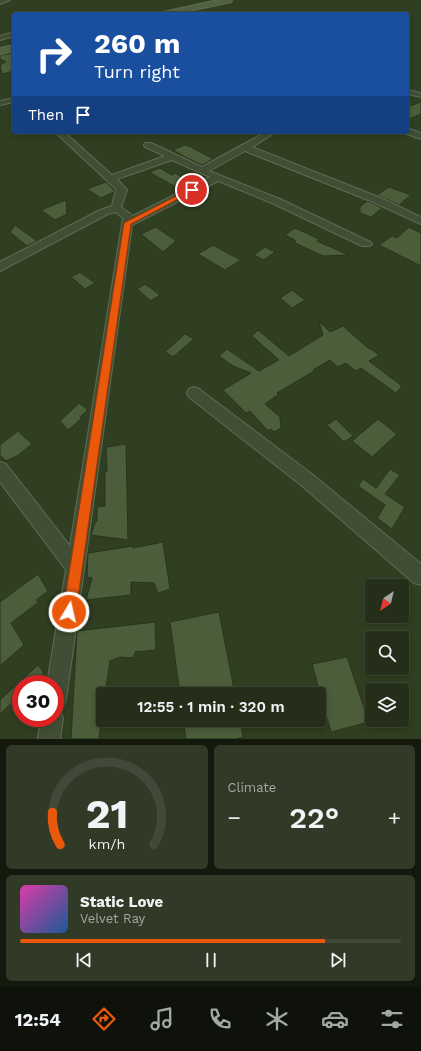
<!DOCTYPE html>
<html lang="en">
<head>
<meta charset="utf-8">
<style>
  body { margin:0; font-family:"Work Sans",sans-serif; background:#303a26; color:#f1f3f6; height:100vh; display:flex; flex-direction:column; font-size:15px; white-space:nowrap }
  * { box-sizing:border-box; margin:0 }
  p { font-size:13px; color:#a3a8a2 }
  .icon { flex:none; width:22px; height:22px; fill:none; stroke:currentColor; stroke-width:2; stroke-linecap:round; stroke-linejoin:round }
  .map { position:relative; height:739px; overflow:hidden }
  .sheet { display:flex; flex-direction:column; gap:6px; padding:6px; background:#14190e; flex:1 }
  .sheet>* { flex:none }
  .banner { position:absolute; left:12px; top:12px; width:397px; height:122px; border-radius:4px; box-shadow:0 2px 6px #0003,0 0 0 1px #414a38; background:#1a4fa0; color:#fff; overflow:hidden }
  .needle { width:26px; rotate:215deg }
  .tools { position:absolute; left:365px; top:579px; display:grid; gap:8px }
  .tools a { display:grid; place-items:center; width:44px; height:44px; border-radius:4px; background:#242e19; box-shadow:0 2px 6px #0003,0 0 0 1px #414a38; font-size:20px }
  .speed { position:absolute; left:12px; top:675px; display:flex; gap:8px; font-size:20px; font-weight:700; text-align:center }
  .speed>* { display:grid; place-content:center; width:52px; height:52px; border-radius:50%; background:#242e19; box-shadow:0 2px 6px #0003,0 0 0 1px #414a38; line-height:1 }
  .speed .limit { border:6px solid #d22; background:#fff; color:#111 }
  .pin { position:absolute; display:grid; place-items:center; width:34px; height:34px; color:#fff; margin:-17px; border:2px solid #fff; border-radius:50%; box-shadow:0 1px 4px #0007 }
  .me { position:absolute; width:44px; margin:-22px; rotate:9deg; stroke-linejoin:round; filter:drop-shadow(0 0 3px #0008) }
  .turn { display:flex; align-items:center; gap:14px; height:84px; padding:0 16px; font-size:18px }
  .turn .icon { width:52px; height:52px; stroke-width:2.5 }
  .turn b { display:block; font-size:28px; line-height:34px }
  .then { display:flex; align-items:center; height:38px; padding:0 16px; background:#0003; gap:8px; font-size:15px }
  .big { font-size:30px; font-weight:600; line-height:1.1 }
  .sheet .widget { flex:1; display:flex; flex-direction:column; justify-content:center; gap:6px; min-width:0; padding:0 14px; border-radius:6px; background:#303a26 }
  .sheet .dial { align-items:center; gap:0 }
  .dial svg { height:104px; overflow:visible; fill:none; stroke:#414a38; stroke-width:7; stroke-linecap:round; text-anchor:middle }
  .dial text { fill:#f1f3f6; stroke:none }
  .song { display:flex; align-items:center; gap:12px }
  .cover { width:48px; height:48px; border-radius:6px; background:linear-gradient(135deg,hsl(320 70% 55%),hsl(210 70% 35%)) }
  .played { height:4px; border-radius:2px; background:linear-gradient(90deg,#ea580c 80%,#414a38 80%) }
  .keys { display:flex; justify-content:space-around; direction:ltr }
  .heat { display:flex; justify-content:space-between; align-items:center; font-size:22px; direction:ltr }
  .sheet .tiles { flex:1; display:grid; gap:6px; grid-template-columns:1fr 1fr }
  .widget:last-child { grid-column:span 2 }
  .trip { position:absolute; left:96px; top:687px; width:230px; height:40px; border-radius:4px; background:#242e19; box-shadow:0 2px 6px #0003,0 0 0 1px #414a38; font-weight:600; line-height:40px; text-align:center }
  .dock { display:flex; height:64px; justify-content:space-around; align-items:center; background:#0e120a; color:#a3a8a2 }
  .dock .icon { width:28px; height:28px }
  .dock .current { color:#ea580c }
  .dock b { font-size:18px; color:#f1f3f6 }
  .map>svg:first-child { display:block }
  .building { fill:#4b5d3a; stroke:#28351c }
  .lines { fill:none; stroke-linecap:round; stroke-linejoin:round }
  .street-casing { stroke:#5f6c53; stroke-width:2 }
  .secondary-casing { stroke:#5f6c53; stroke-width:2 }
  .street { fill:#414e35; fill-rule:evenodd }
  .secondary { fill:#516243; fill-rule:evenodd }
  .route { fill:#ea580c; stroke:#983908 }
</style>
</head>
<body>
<div class="map">
<svg width="421" height="739" viewBox="0 0 421 739">
  <rect width="100%" height="100%" fill="#303e21"/>
  <path class="building" d="M14,53v18l-12,3 -2,-9 6,-3 -6,-3v-4z
    M421,102v12l-14,6v-13z
    M185,145l6,2 22,12 -11,6 -21,-10h1l-9,-5z
    M160,168l12,7 3,-2 19,11 -13,6 -32,-18z
    M106,182l8,8v2l-13,6 -14,-9z
    M389,187l22,8 -12,10 -22,-10z
    M66,200l1,14 -12,6 -14,-10z
    M367,201l5,2 10,5 -11,9 -11,-4v-6z
    M15,225l22,16 -10,5 -17,-14z
    M156,227l20,14 -13,11 -22,-18z
    M409,227l12,6v33l-42,-21 13,-9 5,2z
    M295,228l24,11 -2,2 32,14 -26,1 -28,-13v-3l-10,-5z
    M213,245l16,9 12,6 -16,10 -27,-16z
    M265,247l10,5 -11,8 -10,-5z
    M80,272l15,11 -10,6 -14,-12z
    M145,284l15,11 -9,6 -14,-12z
    M292,290l13,10 -13,8 -12,-10z
    M319,321l11,11 13,-6 25,22 3,1 8,6 -10,6 33,25 -6,7 -35,-25 -5,3 -10,-8 -8,4 -8,-7 -17,10 1,1 -37,22 2,1 -14,10 15,13 1,11 -7,4 -3,-3 -3,2 -18,-20 -4,2 -23,-23 28,-17 -18,-7 -14,-10 8,-7 32,22 20,-11 -27,-24 6,-6 31,26 34,-21z
    M185,334l9,5 -21,18 -8,-5z
    M79,403l9,7 -8,7 1,2 -13,11 -8,-9z
    M336,419l17,17 -9,6 -17,-17z
    M378,419l19,15 -25,23 -20,-16z
    M18,431l14,13 -15,12 -11,5 -6,-6v-10z
    M126,444l2,96 -37,-5 4,-12 2,-2v-14l8,-1v-35h2l-1,-24z
    M390,469l10,6 -15,19 20,13 -13,22 -15,-11 8,-13 -27,-19 5,-7 13,9z
    M163,542l7,47 -12,4 -4,-10 -23,-1v13l-45,5 6,-22 -5,-1 1,-24 45,-7v2z
    M38,574l10,17 -12,9 3,2 -28,21 13,22 -24,21v-64z
    M219,612l16,82h-55l-10,-72z
    M155,622l1,28 -21,2 -2,6 -13,-1 -10,4 -5,33h-2v14l-4,31h-28l6,-108z
    M347,657l22,65 -38,10 -19,-68z
    M38,665l6,8 -12,11h-11v10l-21,20v-14z
    M183,720h57l3,17 -7,2h-50z"/>
  <g class="lines">
    <defs>
      <path id="street" d="M0,0h10l-10,4z
        M14,32v4l-14,4v-4z
        M407,90l14,3v4l-14,-3z
        M14,98v4l-14,3v-4z
        M407,128l14,5v6l-17,-6 3,-1z
        M55,132h9l48,43 53,-19 -20,-9 -1,-2 1,-2h6l51,24 64,-35h10l-24,15 129,51 40,19v7l-48,-22 -128,-51 -36,20 71,28 90,43 2,2 -2,2h-8l-90,-43 -54,-22 -86,44 -66,474 -3,8 -6,2 3,1 3,8 -3,21h-22l3,-21h14v-34h-8l19,-114 -66,-88v-20l6,2 64,82 53,-328 -8,-6 -7,2 -108,57v-9l100,-52 12,-4 4,-17zM172,160l38,17 -77,39 -12,-9 6,-17 -10,-11z
        M194,387l5,2 114,86 108,89v21l-7,-2 -113,-98 -112,-88 -2,-4 2,-4z"/>
      <path id="secondary" d="M218,0h14l-1,2 -55,12h-14l1,-2z
        M14,45v6l-14,3v-6z"/>
    </defs>
    <use href="#street" class="street-casing"/>
    <use href="#secondary" class="secondary-casing"/>
    <use href="#street" class="street"/>
    <use href="#secondary" class="secondary"/>
  </g>
  <path class="route" d="M190,189l5,1 -64,34 -55,388 -2,4 -5,2 -4,-2 -2,-4 61,-389z"/>
</svg>
<div class="tools">
<a><svg class="needle" viewBox="-14 -14 28 28"><path d="M0-13l5 13h-10z" fill="#e53935"/><path d="M0 13l5-13h-10z" fill="#a3a8a2"/></svg></a>
<a><svg class="icon" aria-label="search" viewBox="0 0 24 24"><circle cx="10" cy="10" r="6"/><path d="M15 15l6 6"/></svg></a>
<a><svg class="icon" aria-label="layers" viewBox="0 0 24 24"><path d="M12 4l9 5-9 5-9-5zM3 14l9 5 9-5"/></svg></a>
</div>
<div class="speed"><div class="limit">30</div></div>
<div class="pin" style="left:192px;top:190px;background:#d93025"><svg class="icon" aria-label="arrive" viewBox="0 0 24 24"><path d="M6 21V4h12l-3 4 3 4H6"/></svg></div>
<svg class="me" style="left:69px;top:612px" viewBox="-20 -20 40 40"><circle r="17" fill="#ea580c" stroke="#fff" stroke-width="3"/><path d="M0-11L8 9 0 5-8 9z" fill="#fff"/></svg>
<div class="trip">12:55 · 1 min · 320 m</div>
<div class="banner">
<div class="turn"><svg class="icon" aria-label="right" viewBox="0 0 24 24"><path d="M7 20v-9h11M14 6l5 5-5 5"/></svg><div><b>260 m</b>Turn right</div></div>
<div class="then">Then<svg class="icon" aria-label="arrive" viewBox="0 0 24 24"><path d="M6 21V4h12l-3 4 3 4H6"/></svg></div>
</div>
</div>
<section class="sheet">
<div class="tiles">
<div class="widget dial"><svg viewBox="0 0 100 80">
<path d="M14 69A42 42 0 1 1 86 69"/>
<path d="M14 69A42 42 0 0 1 8 44" stroke="#ea580c"/>
<text x="50" y="56" font-size="32" font-weight="700">21</text>
<text x="50" y="72" font-size="11">km/h</text>
</svg></div>
<div class="widget"><p>Climate</p>
<div class="heat"><a>−</a><b class="big">22°</b><a>+</a></div>
</div>
<div class="widget">
<div class="song"><i class="cover"></i><div><b>Static Love</b><p>Velvet Ray</p></div></div>
<div class="played"></div>
<div class="keys"><svg class="icon" aria-label="previous" viewBox="0 0 24 24"><path d="M18 5L8 12l10 7zM5 5v14"/></svg><svg class="icon" aria-label="pause" viewBox="0 0 24 24"><path d="M8 5v14M16 5v14"/></svg><svg class="icon" aria-label="next" viewBox="0 0 24 24"><path d="M6 5l10 7-10 7zM19 5v14"/></svg></div>
</div>
</div>
</section>
<nav class="dock">
<b>12:54</b>
<svg class="icon current" aria-label="directions" viewBox="0 0 24 24"><path d="M12 3l9 9-9 9-9-9zM9 14v-3h6M13 9l2 2-2 2"/></svg>
<svg class="icon" aria-label="music" viewBox="0 0 24 24"><path d="M9 18V5l10-2v13"/><circle cx="6" cy="18" r="3"/><circle cx="16" cy="16" r="3"/></svg>
<svg class="icon" aria-label="phone" viewBox="0 0 24 24"><path d="M5 4h4l2 5-3 2q2 4 5 5l2-3 5 2v4C11 20 4 13 5 4z"/></svg>
<svg class="icon" aria-label="climate" viewBox="0 0 24 24"><path d="M12 3v18M4 7l16 10M4 17L20 7"/></svg>
<svg class="icon" aria-label="car" viewBox="0 0 24 24"><path d="M5 17H2v-5l4-1 3-4h7l3 4 3 1v5h-3M9 17h6M6 11h13"/><circle cx="7" cy="17" r="2"/><circle cx="17" cy="17" r="2"/></svg>
<svg class="icon" aria-label="filters" viewBox="0 0 24 24"><path d="M4 7h16M4 17h16"/><circle cx="9" cy="7" r="2"/><circle cx="15" cy="17" r="2"/></svg>
</nav>
</body>
</html>
